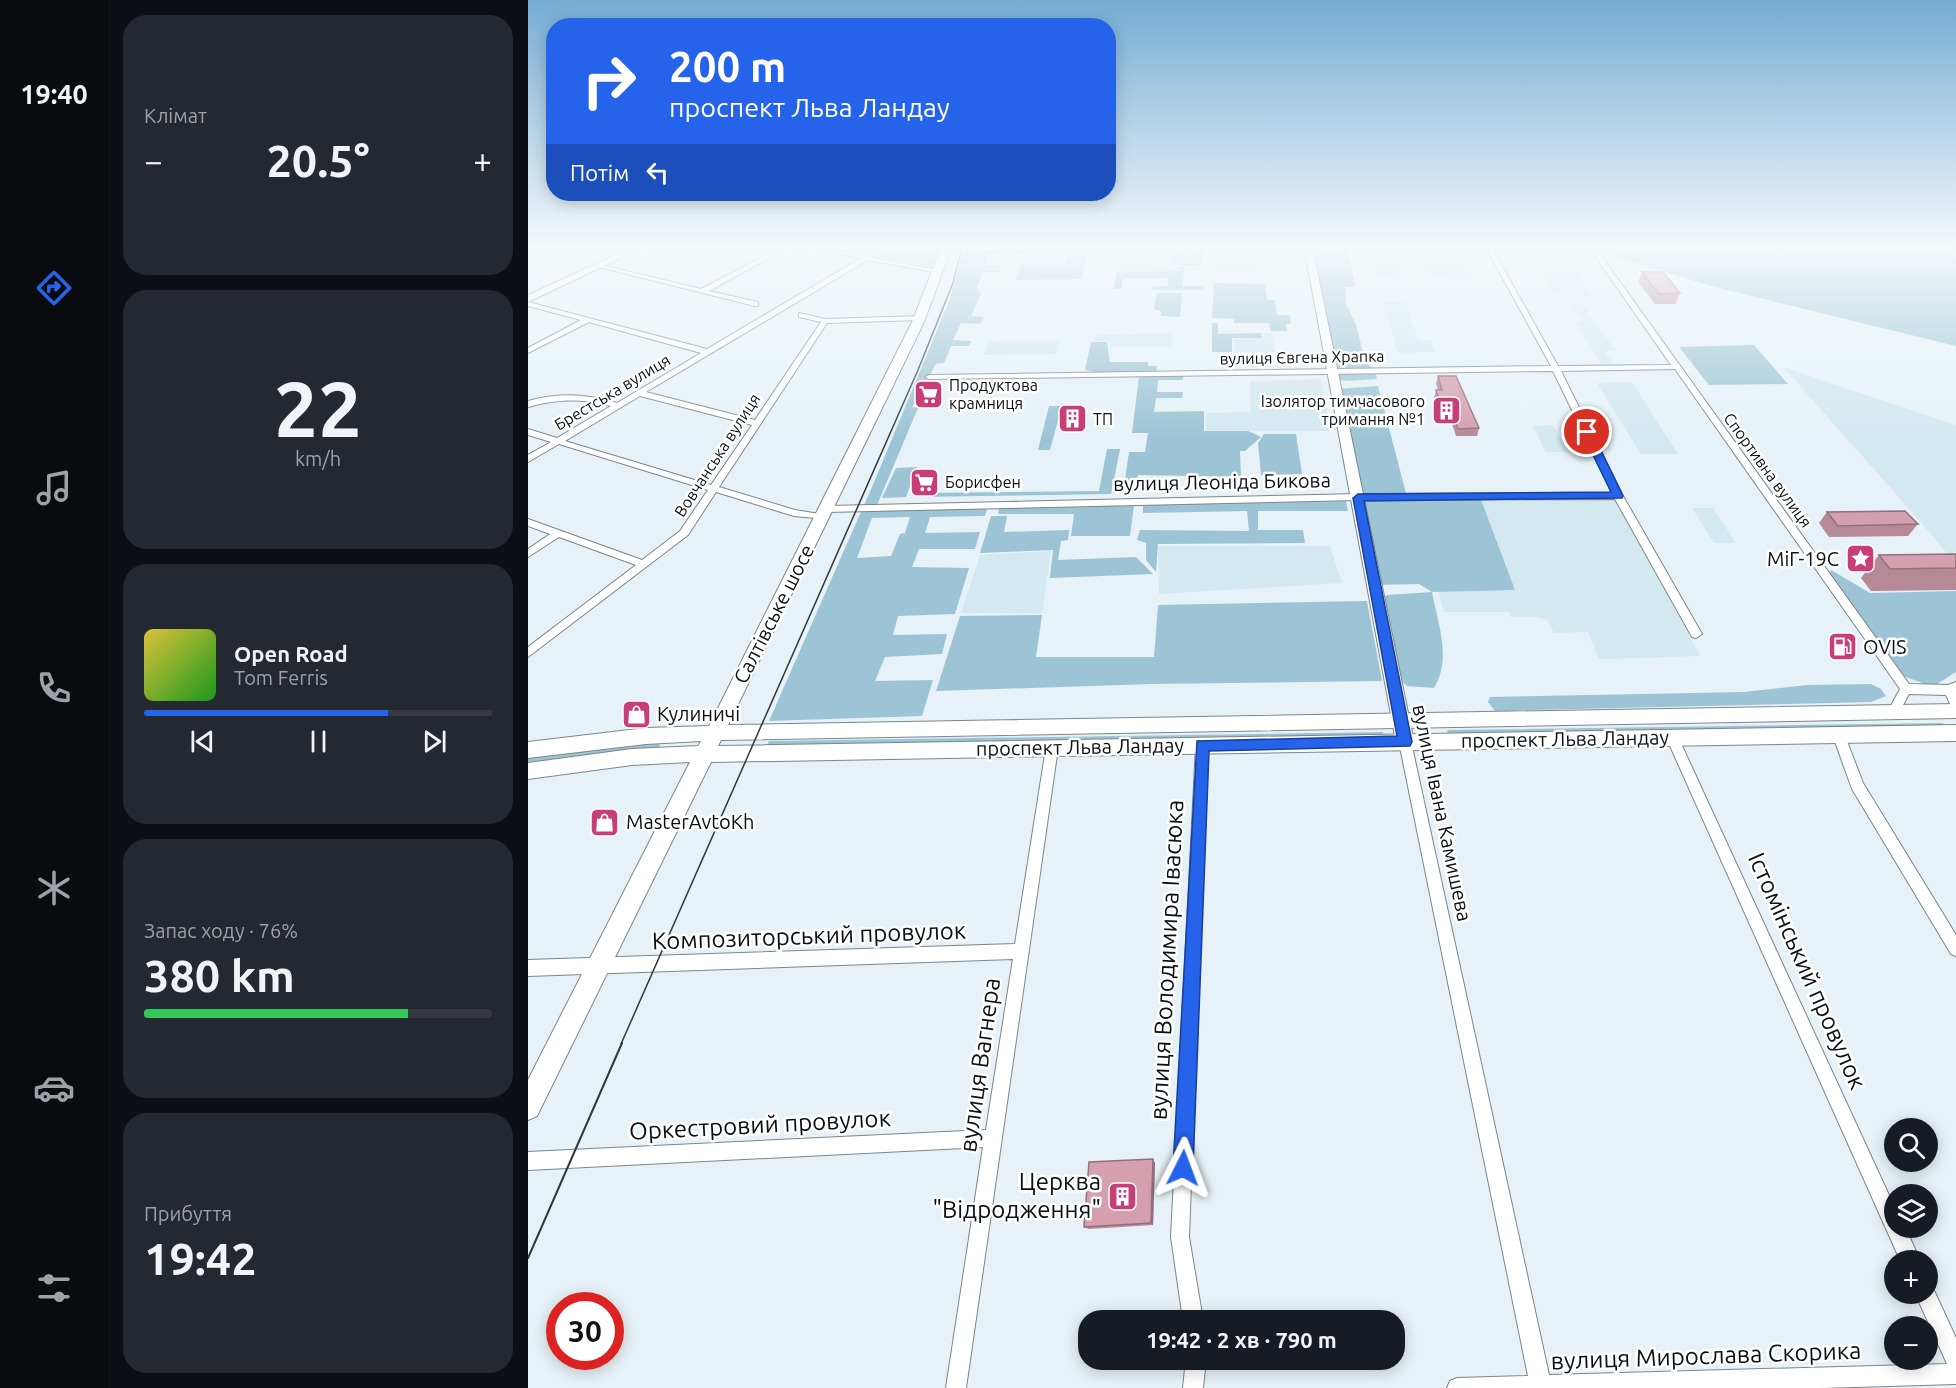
<!DOCTYPE html>
<html lang="uk">
<head>
<meta charset="utf-8">
<style>
  body { margin:0; font-family:Ubuntu,sans-serif; background:#242831; color:#f1f3f6; height:100vh; display:flex; flex-direction:column; font-size:22px; white-space:nowrap }
  * { box-sizing:border-box; margin:0 }
  p { font-size:20px; color:#9ea1a6 }
  .icon { flex:none; width:33px; height:33px; fill:none; stroke:currentColor; stroke-width:2; stroke-linecap:round; stroke-linejoin:round }
  .map { position:relative; flex:1; overflow:hidden }
  .drawer { display:flex; flex-direction:column; gap:15px; padding:15px; background:#0d0f14; width:420px }
  .drawer>* { flex:none }
  .banner { position:absolute; left:18px; top:18px; width:570px; height:183px; border-radius:24px; box-shadow:0 3px 15px #0003; background:#2563eb; color:#fff; overflow:hidden }
  .fabs { position:absolute; left:1356px; top:1118px; display:grid; gap:12px }
  .fabs a { display:grid; place-items:center; width:54px; height:54px; border-radius:50%; background:#171b24; box-shadow:0 3px 15px #0003; font-size:30px }
  .speed { position:absolute; left:18px; top:1292px; display:flex; gap:12px; font-size:30px; font-weight:700; text-align:center }
  .speed>* { display:grid; place-content:center; width:78px; height:78px; border-radius:50%; background:#171b24; box-shadow:0 3px 15px #0003; line-height:1 }
  .speed .limit { border:9px solid #d22; background:#fff; color:#111 }
  .pin { position:absolute; display:grid; place-items:center; width:51px; height:51px; color:#fff; margin:-26px; border:3px solid #fff; border-radius:50%; box-shadow:0 2px 6px #0007 }
  .me { position:absolute; width:66px; margin:-33px; rotate:3deg; stroke-linejoin:round; filter:drop-shadow(0 0 4px #0008) }
  .turn { display:flex; align-items:center; gap:21px; height:126px; padding:0 24px; font-size:27px }
  .turn .icon { width:78px; height:78px; stroke-width:2.5 }
  .turn b { display:block; font-size:42px; line-height:51px }
  .then { display:flex; align-items:center; height:57px; padding:0 24px; background:#0003; gap:12px; font-size:22px }
  .big { font-size:45px; font-weight:600; line-height:1.1 }
  .drawer .tile { flex:1; display:flex; flex-direction:column; justify-content:center; gap:9px; min-width:0; padding:0 21px; border-radius:24px; background:#242831 }
  .drawer .dial { align-items:center; gap:0 }
  .dial b { font-size:78px; line-height:1 }
  .song { display:flex; align-items:center; gap:18px }
  .cover { width:72px; height:72px; border-radius:9px; background:linear-gradient(135deg,hsl(50 70% 55%),hsl(120 70% 35%)) }
  .played { height:6px; border-radius:3px; background:linear-gradient(90deg,#2563eb 70%,#363941 70%) }
  .keys { display:flex; justify-content:space-around; direction:ltr }
  .heat { display:flex; justify-content:space-between; align-items:center; font-size:33px; direction:ltr }
  .charge { height:9px; border-radius:4px; background:linear-gradient(90deg,#34c759 76%,#363941 0) }
  .trip { position:absolute; left:550px; top:1310px; width:327px; height:60px; border-radius:24px; background:#171b24; box-shadow:0 3px 15px #0003; font-weight:600; line-height:60px; text-align:center }
  main { display:flex; flex:1; min-height:0 }
  .menu { display:flex; flex-direction:column; width:108px; justify-content:space-around; align-items:center; background:#090b0e; color:#9ea1a6 }
  .menu .icon { width:42px; height:42px }
  .menu .on { color:#2563eb }
  .menu b { font-size:27px; color:#f1f3f6 }
  .map>svg:first-child { display:block }
  .built { fill:#d4e8f0 }
  .green { fill:#9cc4d5; fill-rule:evenodd }
  .lines { fill:none; stroke-linecap:round; stroke-linejoin:round }
  .street-casing { stroke:#7b868a; stroke-width:2 }
  .secondary-casing { stroke:#7b868a; stroke-width:2 }
  .primary-casing { stroke:#7b868a; stroke-width:2 }
  .street { fill:#fff; fill-rule:evenodd }
  .secondary { fill:#fff; fill-rule:evenodd }
  .primary { fill:#fff; fill-rule:evenodd }
  .tram-far1 { stroke:#32383a; stroke-width:1.5 }
  .tram { stroke:#32383a; stroke-width:2 }
  .wall { fill:#b68996 }
  .shaded-wall { fill:#946f7a }
  .building { fill:#d49fae; stroke:#946f7a; stroke-width:1.5 }
  .route { fill:#2563eb; stroke:#184099; stroke-width:1.5 }
  .labels { text-anchor:middle; stroke-width:5; stroke-linejoin:round; paint-order:stroke }
  .far-street-label { font-size:16px; fill:#0c1012; stroke:#fff }
  .far-poi-label { font-size:16px; fill:#0c1012; stroke:#fff; text-anchor:start }
  .street-label { font-size:20px; fill:#0c1012; stroke:#fff }
  .poi-label { font-size:20px; fill:#0c1012; stroke:#fff; text-anchor:start }
  .near-street-label { font-size:24px; fill:#0c1012; stroke:#fff }
  .near-poi-label { font-size:24px; fill:#0c1012; stroke:#fff; text-anchor:end }
</style>
</head>
<body>
<main>
<nav class="menu">
<b>19:40</b>
<svg class="icon on" aria-label="directions" viewBox="0 0 24 24"><path d="M12 3l9 9-9 9-9-9zM9 14v-3h6M13 9l2 2-2 2"/></svg>
<svg class="icon" aria-label="music" viewBox="0 0 24 24"><path d="M9 18V5l10-2v13"/><circle cx="6" cy="18" r="3"/><circle cx="16" cy="16" r="3"/></svg>
<svg class="icon" aria-label="phone" viewBox="0 0 24 24"><path d="M5 4h4l2 5-3 2q2 4 5 5l2-3 5 2v4C11 20 4 13 5 4z"/></svg>
<svg class="icon" aria-label="climate" viewBox="0 0 24 24"><path d="M12 3v18M4 7l16 10M4 17L20 7"/></svg>
<svg class="icon" aria-label="car" viewBox="0 0 24 24"><path d="M5 17H2v-5l4-1 3-4h7l3 4 3 1v5h-3M9 17h6M6 11h13"/><circle cx="7" cy="17" r="2"/><circle cx="17" cy="17" r="2"/></svg>
<svg class="icon" aria-label="filters" viewBox="0 0 24 24"><path d="M4 7h16M4 17h16"/><circle cx="9" cy="7" r="2"/><circle cx="15" cy="17" r="2"/></svg>
</nav>
<section class="drawer">
<div class="tile"><p>Клімат</p>
<div class="heat"><a>−</a><b class="big">20.5°</b><a>+</a></div>
</div>
<div class="tile dial"><b>22</b><p>km/h</p></div>
<div class="tile">
<div class="song"><i class="cover"></i><div><b>Open Road</b><p>Tom Ferris</p></div></div>
<div class="played"></div>
<div class="keys"><svg class="icon" aria-label="previous" viewBox="0 0 24 24"><path d="M18 5L8 12l10 7zM5 5v14"/></svg><svg class="icon" aria-label="pause" viewBox="0 0 24 24"><path d="M8 5v14M16 5v14"/></svg><svg class="icon" aria-label="next" viewBox="0 0 24 24"><path d="M6 5l10 7-10 7zM19 5v14"/></svg></div>
</div>
<div class="tile"><p>Запас ходу · 76%</p><b class="big">380 km</b><div class="charge"></div></div>
<div class="tile"><p>Прибуття</p><b class="big">19:42</b></div>
</section>
<div class="map">
<svg width="1428" height="1388" viewBox="0 0 1428 1388">
  <rect width="100%" height="100%" fill="#e6f2f7"/>
  <path class="built" d="M675,249v17h-27v5h-57l-5,-6 -19,-9 1,-6z
    M933,259l9,16 -40,1 -7,-16z
    M843,260h23l7,17h-24z
    M686,261h42l2,9 -43,1z
    M1018,271h29l17,25h-27l-2,-3h-11l-9,-15h7z
    M855,302h23l12,38h13l4,12 -37,1z
    M1042,303h12l34,48h-11l7,12 -10,1 -28,-43h8z
    M645,333l-1,14h-62v-6h-17l1,-6z
    M735,333h10l2,19h-41v-13l29,-1z
    M532,340l-4,14 -72,1 5,-14z
    M1255,367l173,58v139l-44,-52z
    M793,379l10,52h-125l1,-18 44,-1 -1,-31z
    M1104,382l46,72h-37l-44,-71z
    M1025,425l14,27h-21l-13,-26z
    M1088,499l84,157 -101,3 -11,-27 -34,1 -6,-12 -10,-4h-27l-2,-5h-65l-31,-112z
    M1164,508h21l23,35h-22z
    M630,546h172l12,37 -183,11z
    M523,551l-9,62h-81l19,-58z"/>
  <path class="green" d="M328,246h85l-9,21 -83,-17z
    M789,246h29l10,41h-11l1,17 10,21 9,36 10,10 2,8 -31,2 -11,-2 -21,-131z
    M1082,246h346v100l-245,-60 -101,-31z
    M556,248l2,10 -5,21 -66,1 6,-16h44l4,-11h-80l-4,12h17l-3,7h-16l-6,15 4,7 -10,22 13,1 -4,7 -19,-1 -8,17 18,1 -2,5h-18l-7,17 -8,1 -24,43 6,1 -43,102 112,-1 -2,7 -55,1 -5,16 55,-1 -5,17h-56l-7,18 57,1 -14,46 -57,2 -5,19 54,-1 -5,20 -57,3 -10,24 58,-1 -11,36 -153,5 106,-241 76,-184 12,-47zM382,517l-5,16 -5,1 -9,22 -34,2 15,-40z
    M646,250h27v15h-28z
    M650,267h7l-3,19h21v4h-52v-3l17,-1v-8l-45,1 -2,10h-8l4,-17 60,-1z
    M686,283l51,1 2,16h8l2,15h13l1,9h-5l1,7h-16l-2,-8h-35v-4l-22,-1z
    M629,293h25l-2,24 -19,-1v-4l-7,-3z
    M684,323h6v11l43,-1 1,5h-30v14h-20z
    M563,342h16l3,20h38v4h9l-1,7h-56l-15,-3z
    M1226,345l34,39 -79,1 -30,-38z
    M656,375l-1,5h-25l-1,12h26l-1,6h-26l-2,14 50,-1v20h44l13,6 -16,14h-5l1,26 -103,-2 -2,18h-13l6,-41h16l3,-19h-16l7,-57z
    M850,386l29,111h73l35,93 -83,2c6,32 20,67 2,96l-27,-2 -16,-14 -8,-75 4,-2 45,-3 -13,-8 -44,1 -38,-196z
    M521,406h13l-12,44h-12z
    M736,434h32l6,40 -41,1 -3,-32z
    M579,449h13l-9,45 -195,3 2,-4 181,-2z
    M389,467l-11,30 -24,1 14,-30z
    M818,501l2,10h-90v19h45l2,13 -147,1 -2,28 -10,-12v-17l-9,-3 3,-10 109,1 -2,-20 -104,2v-8z
    M606,505l-4,31h-59l3,-22h-76l1,-6z
    M463,516h16l-3,16 65,-2 -1,10 -7,1 -3,19 78,-3 17,17 -103,4 3,-28 -73,3z
    M1303,570l39,23 86,-2v81l-19,12h-12l-22,-8 -75,-103z
    M839,601l15,80 -231,3 -215,7 24,-75 82,-1 -6,42h118l4,-52z
    M1343,684l10,5 5,7 -15,6 -376,9 -7,-9 2,-5 254,-5 63,-7z
    M1415,723l3,5 -497,8 -2,-6z
    M855,732l1,5 -618,10 3,-6z
    M132,743l-1,5 -131,15v-5z"/>
  <g class="lines">
    <defs>
      <path id="street" d="M256,246h7l-82,45 49,11v4h-3l-160,-40 3,-2 103,25z
        M274,246h12l128,25 -3,2 -71,-13 -222,132 109,28 66,-98 -22,-5v-4l26,6 97,-3v4h-3l-92,3 -108,164 76,23 31,5v4l-32,-3 -78,-24 -28,43 -160,122v-10l108,-82 -77,-28 -31,20v-8l22,-15 -22,-8v-7l114,41 38,-29 28,-41 -149,-46 -31,18v-7l23,-13 -23,-7v-6l29,9 54,-32c-30,-8 -54,-7 -83,1v-6c31,-9 58,-7 89,2l84,-50 -112,-31 -61,31v-5l53,-28 -53,-14v-4l179,47 154,-91zM112,396l112,29 -41,60 -146,-44z
        M532,246h136l-3,2 -247,3 -3,-2 3,-2z
        M957,246h6l67,120 113,-1 -83,-119h6l315,438 39,1 8,-3v28l-4,-2 -6,-13 -37,-1 -12,22h-8l-2,-3 13,-24 -225,-320 -114,2 62,125 79,138 -6,4 -4,-1 -77,-138 -257,1 -531,12 -5,-3 5,-3 531,-12 254,-1 -59,-122 -624,8 -4,-2 4,-2 622,-9z
        M1311,731l4,1 2,4 18,47 93,152v21l-5,-2 -99,-165 -19,-53 2,-4z
        M1144,732l4,1 2,4 216,469v21h11l15,33h-20l-234,-523 2,-4z
        M877,737l4,1 2,4 138,633 398,-11 -32,-71h13v-9l4,2 24,52v46l-134,4h-375l3,-7 7,-3 71,-2 -129,-634 2,-4z
        M674,740l4,1 2,4 -19,492 14,83h-20l-12,-83 25,-492 2,-4z
        M524,743l4,1 2,4 -92,640h-20l37,-241 -455,23v-18l458,-22 27,-171 -485,17v-16l487,-16 31,-196 2,-4z
        M658,1359h20l-3,29h-20z"/>
      <path id="secondary" d="M107,246h11l-118,56v-7z
        M776,246h8l102,496 -3,5 -6,2 -6,-2 -3,-5z"/>
      <path id="primary" d="M414,246h10l-28,76 -196,403 1228,-21v14l-1235,22 -3,6 1238,-21v16l-1245,21 -174,354 -9,4v-40l162,-318 -58,3 -104,14v-16l104,-14 66,-3 3,-5 -55,3 -118,14v-16l118,-14 63,-2 203,-404z"/>
    </defs>
    <use href="#street" class="street-casing"/>
    <use href="#secondary" class="secondary-casing"/>
    <use href="#primary" class="primary-casing"/>
    <use href="#street" class="street"/>
    <use href="#secondary" class="secondary"/>
    <use href="#primary" class="primary"/>
    <path class="tram-far1" d="M93,1044l297,-674 35,-87 9,-37"/>
    <path class="tram" d="M0,1258l94,-215"/>
  </g>
  <path class="wall" d="M1114,272l38,21 -4,11h-21l-17,-22z
    M910,376l41,52 -2,8h-21l-5,-15h-9l-8,-23 2,-8h2l-2,-6z
    M549,407l1,7 -2,10h-11l-1,-7z
    M1299,512l91,12 -10,12 -79,1 -10,-14z
    M1428,554v36l-85,1 -10,-13 18,-23z
    M627,1163l-2,62 -64,4 -5,-2z"/>
  <path class="shaded-wall" d="M549,407l1,7 -2,10 -1,-7z
    M625,1159l2,4 -2,62 -2,-2z"/>
  <path class="building" d="M1114,272h21l17,21 -21,1z
    M910,376h18l23,52 -21,1 -5,-15h-9l-8,-24h6z
    M538,407h11l-2,10h-11z
    M1377,511l13,13 -80,2 -11,-14z
    M1428,554v14l-66,1 -11,-14z
    M625,1159l-2,64 -67,4 5,-65z"/>
  <linearGradient id="sky" x2="0" y2="1"><stop stop-color="#75acd4"/><stop offset="0.56" stop-color="#f4f9fb"/><stop offset="1" stop-color="#f4f9fb" stop-opacity="0"/></linearGradient>
  <rect width="1428" height="440" fill="url(#sky)"/>
  <path class="route" d="M1059,429l5,3 31,64 -1,2 -258,3 48,241 -2,4 -201,5 -16,417 -3,8 -7,3 -7,-3 -3,-8 24,-427 200,-5 -44,-238 5,-4 253,-2 -29,-60z"/>
  <defs>
    <symbol id="supermarket-square" viewBox="-11 -11 22 22"><rect x="-9" y="-9" width="18" height="18" rx="4" fill="#c83e76" stroke="#fff"/><path d="M-6-5.5h2.5l.6 2H6L4.5 2H-2.5L-4.4-4H-6ZM-1.5 3.2a1.3 1.3 0 1 0 .1 0ZM3 3.2a1.3 1.3 0 1 0 .1 0Z" fill="#fff"/></symbol>
    <symbol id="building-square" viewBox="-11 -11 22 22"><rect x="-9" y="-9" width="18" height="18" rx="4" fill="#c83e76" stroke="#fff"/><path d="M-4-6H4V6H1V3H-1V6H-4ZM-2.5-4.3h1.7v1.8h-1.7ZM.8-4.3h1.7v1.8H.8ZM-2.5-1h1.7V.8h-1.7ZM.8-1h1.7V.8H.8Z" fill="#fff"/></symbol>
    <symbol id="sight-square" viewBox="-11 -11 22 22"><rect x="-9" y="-9" width="18" height="18" rx="4" fill="#c83e76" stroke="#fff"/><path d="M0-6L1.8-2.2L6-1.7L2.9 1.2L3.7 5.4L0 3.3L-3.7 5.4L-2.9 1.2L-6-1.7L-1.8-2.2Z" fill="#fff"/></symbol>
    <symbol id="fuel-square" viewBox="-11 -11 22 22"><rect x="-9" y="-9" width="18" height="18" rx="4" fill="#c83e76" stroke="#fff"/><path d="M-5.5-6h7V0h2V4h1.3V-2.5L3-4.5l.8-.8L6-3V5H2.5V1h-1V6h-7ZM-4.2-4.7v3.2H.2V-4.7Z" fill="#fff"/></symbol>
    <symbol id="shop-square" viewBox="-11 -11 22 22"><rect x="-9" y="-9" width="18" height="18" rx="4" fill="#c83e76" stroke="#fff"/><path d="M-5-2.5h2.3a2.7 3.5 0 0 1 5.4 0H5L5.5 6h-11ZM-1.5-2.5h3a1.5 2.3 0 0 0-3 0Z" fill="#fff"/></symbol>
  </defs>
  <g fill-rule="evenodd">
    <use href="#supermarket-square" x="384" y="378" width="33" height="33"/>
    <use href="#building-square" x="902" y="394" width="33" height="33"/>
    <use href="#building-square" x="528" y="402" width="33" height="33"/>
    <use href="#supermarket-square" x="380" y="466" width="33" height="33"/>
    <use href="#sight-square" x="1316" y="542" width="33" height="33"/>
    <use href="#fuel-square" x="1298" y="630" width="33" height="33"/>
    <use href="#shop-square" x="92" y="698" width="33" height="33"/>
    <use href="#shop-square" x="60" y="806" width="33" height="33"/>
    <use href="#building-square" x="578" y="1180" width="33" height="33"/>
  </g>
  <g class="labels">
    <g class="far-street-label">
      <text transform="translate(774 357) rotate(-1)" y="6">вулиця Євгена Храпка</text>
      <text transform="translate(84 392) rotate(-31)" y="6">Брестська вулиця</text>
      <text transform="translate(189 455) rotate(-57)" y="6">Вовчанська вулиця</text>
      <text transform="translate(1240 470) rotate(54)" y="6">Спортивна вулиця</text>
    </g>
    <g class="far-poi-label">
      <text x="421" y="391">Продуктова<tspan x="421" dy="18">крамниця</tspan></text>
      <text x="897" y="407" text-anchor="end">Ізолятор тимчасового<tspan x="897" dy="18">тримання №1</tspan></text>
      <text x="565" y="425">ТП</text>
      <text x="417" y="488">Борисфен</text>
    </g>
    <g class="street-label">
      <text transform="translate(694 482) rotate(-1)" y="7">вулиця Леоніда Бикова</text>
      <text transform="translate(246 614) rotate(-63)" y="7">Салтівське шосе</text>
      <text transform="translate(1037 739) rotate(-1)" y="7">проспект Льва Ландау</text>
      <text transform="translate(552 747) rotate(-1)" y="7">проспект Льва Ландау</text>
      <text transform="translate(914 813) rotate(78)" y="7">вулиця Івана Камишева</text>
    </g>
    <g class="poi-label">
      <text x="1311" y="566" text-anchor="end">МіГ-19С</text>
      <text x="1335" y="654">OVIS</text>
      <text x="129" y="721">Кулиничі</text>
      <text x="98" y="829">MasterAvtoKh</text>
    </g>
    <g class="near-street-label">
      <text transform="translate(281 936) rotate(-2)" y="8">Композиторський провулок</text>
      <text transform="translate(639 960) rotate(-87)" y="8">вулиця Володимира Івасюка</text>
      <text transform="translate(1279 971) rotate(66)" y="8">Істомінський провулок</text>
      <text transform="translate(452 1065) rotate(-82)" y="8">вулиця Вагнера</text>
      <text transform="translate(232 1125) rotate(-3)" y="8">Оркестровий провулок</text>
      <text transform="translate(1178 1356) rotate(-2)" y="8">вулиця Мирослава Скорика</text>
    </g>
    <g class="near-poi-label">
      <text x="573" y="1190">Церква<tspan x="573" dy="28">"Відродження"</tspan></text>
    </g>
  </g>
</svg>
<div class="fabs">
<a><svg class="icon" aria-label="search" viewBox="0 0 24 24"><circle cx="10" cy="10" r="6"/><path d="M15 15l6 6"/></svg></a>
<a><svg class="icon" aria-label="layers" viewBox="0 0 24 24"><path d="M12 4l9 5-9 5-9-5zM3 14l9 5 9-5"/></svg></a>
<a>+</a>
<a>−</a>
</div>
<div class="speed"><div class="limit">30</div></div>
<div class="pin" style="left:1059px;top:432px;background:#d93025"><svg class="icon" aria-label="arrive" viewBox="0 0 24 24"><path d="M6 21V4h12l-3 4 3 4H6"/></svg></div>
<svg class="me" style="left:655px;top:1168px" viewBox="-20 -20 40 40"><path d="M0-17L14 15 0 8-14 15z" fill="#2563eb" stroke="#fff" stroke-width="4"/></svg>
<div class="trip">19:42 · 2 хв · 790 m</div>
<div class="banner">
<div class="turn"><svg class="icon" aria-label="right" viewBox="0 0 24 24"><path d="M7 20v-9h11M14 6l5 5-5 5"/></svg><div><b>200 m</b>проспект Льва Ландау</div></div>
<div class="then">Потім<svg class="icon" aria-label="left" viewBox="0 0 24 24"><path d="M17 20v-9H6M10 6l-5 5 5 5"/></svg></div>
</div>
</div>
</main>
</body>
</html>
